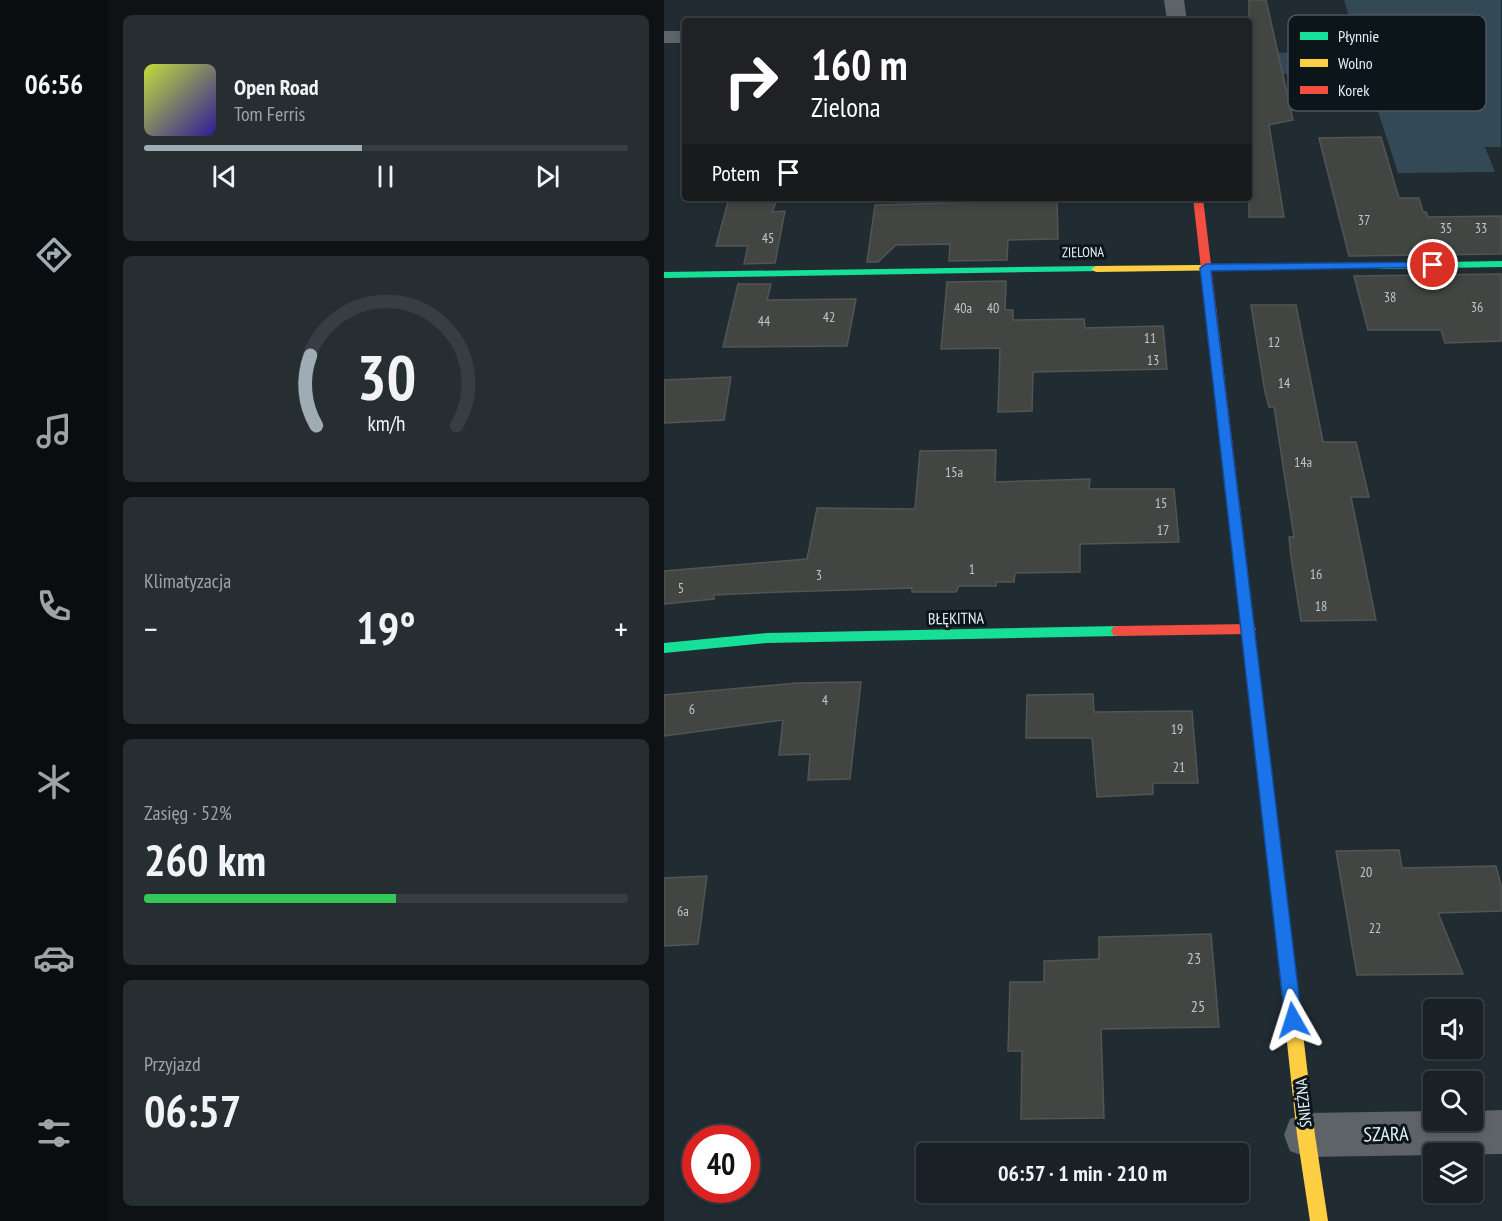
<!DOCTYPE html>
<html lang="pl">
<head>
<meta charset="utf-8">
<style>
  body { margin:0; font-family:"PT Sans Narrow",sans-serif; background:#262e32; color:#f1f3f6; height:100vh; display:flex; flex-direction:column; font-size:22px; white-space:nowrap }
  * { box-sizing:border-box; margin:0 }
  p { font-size:20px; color:#9fa3a7 }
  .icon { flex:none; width:33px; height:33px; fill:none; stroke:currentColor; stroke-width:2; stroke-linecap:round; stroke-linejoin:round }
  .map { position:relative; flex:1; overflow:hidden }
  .drawer { display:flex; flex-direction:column; gap:15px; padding:15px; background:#0e1215; width:556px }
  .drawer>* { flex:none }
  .top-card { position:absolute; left:18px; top:18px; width:570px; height:183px; border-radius:6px; box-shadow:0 3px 9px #0003,0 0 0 2px #373e43; background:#202124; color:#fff; overflow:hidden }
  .buttons { position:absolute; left:759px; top:999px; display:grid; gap:12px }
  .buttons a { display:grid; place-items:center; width:60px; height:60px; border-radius:6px; background:#192126; box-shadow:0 3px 9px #0003,0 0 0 2px #373e43; font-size:30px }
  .speed { position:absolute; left:18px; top:1125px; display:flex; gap:12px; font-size:30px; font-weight:700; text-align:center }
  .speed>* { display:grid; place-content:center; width:78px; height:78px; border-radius:50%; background:#192126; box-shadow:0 3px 9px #0003,0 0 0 2px #373e43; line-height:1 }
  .speed .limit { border:9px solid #d22; background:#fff; color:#111 }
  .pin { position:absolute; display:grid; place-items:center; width:51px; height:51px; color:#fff; margin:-26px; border:3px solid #fff; border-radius:50%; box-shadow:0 2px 6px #0007 }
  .me { position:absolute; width:66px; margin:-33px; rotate:354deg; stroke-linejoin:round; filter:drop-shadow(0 0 4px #0008) }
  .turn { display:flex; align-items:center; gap:21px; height:126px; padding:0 30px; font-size:27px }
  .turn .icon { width:78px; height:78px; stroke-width:2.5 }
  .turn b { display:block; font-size:42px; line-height:51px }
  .then { display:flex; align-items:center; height:57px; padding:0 30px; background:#0003; gap:12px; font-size:22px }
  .big { font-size:45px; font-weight:700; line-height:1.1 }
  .drawer .widget { flex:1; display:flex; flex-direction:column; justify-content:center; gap:9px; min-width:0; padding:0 21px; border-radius:9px; background:#262e32 }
  .drawer .dial { align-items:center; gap:0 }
  .dial svg { height:156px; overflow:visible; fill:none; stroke:#373e43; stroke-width:7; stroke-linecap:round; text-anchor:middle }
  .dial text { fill:#f1f3f6; stroke:none }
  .song { display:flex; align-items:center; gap:18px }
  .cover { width:72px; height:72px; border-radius:9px; background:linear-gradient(135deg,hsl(70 70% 55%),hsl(250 70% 35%)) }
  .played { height:6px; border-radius:3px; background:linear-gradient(90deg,#a0acb3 45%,#373e43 45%) }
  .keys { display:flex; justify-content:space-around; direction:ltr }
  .heat { display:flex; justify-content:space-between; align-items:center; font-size:33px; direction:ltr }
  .charge { height:9px; border-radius:4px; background:linear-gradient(90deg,#34c759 52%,#373e43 0) }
  .trip { position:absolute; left:252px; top:1143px; width:333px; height:60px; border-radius:6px; background:#192126; box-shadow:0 3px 9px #0003,0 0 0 2px #373e43; font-weight:700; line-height:60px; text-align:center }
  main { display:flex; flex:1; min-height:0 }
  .menu { display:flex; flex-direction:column; width:108px; justify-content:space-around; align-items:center; background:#0a0d0f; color:#9fa3a7 }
  .menu .icon { width:42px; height:42px }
  .menu .on { color:#a0acb3 }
  .menu b { font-size:27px; color:#f1f3f6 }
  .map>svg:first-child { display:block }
  .green { fill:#334955 }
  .building { fill:#434542; stroke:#525553; stroke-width:1.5 }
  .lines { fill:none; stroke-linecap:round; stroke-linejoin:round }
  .street { fill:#5d6366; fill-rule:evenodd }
  .fast { fill:#16e098; fill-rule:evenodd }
  .slow { fill:#ffcf43; fill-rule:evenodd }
  .jam { fill:#f24e42; fill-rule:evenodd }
  .route { fill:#1a73e8; stroke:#114b97; stroke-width:1.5 }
  .labels { text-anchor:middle; stroke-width:6; stroke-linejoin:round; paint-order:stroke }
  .number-label { font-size:14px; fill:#bcc6cb }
  .far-street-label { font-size:14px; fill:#e4f1f9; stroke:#0c151a }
  .street-label { font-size:16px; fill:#e4f1f9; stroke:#0c151a }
  .near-number-label { font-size:16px; fill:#bcc6cb }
  .near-street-label { font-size:20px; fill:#e4f1f9; stroke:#0c151a }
  .key { fill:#0c151a; stroke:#4d575d; stroke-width:1.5 }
  .key-label { font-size:16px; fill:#e4f1f9 }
</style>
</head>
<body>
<main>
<nav class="menu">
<b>06:56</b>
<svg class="icon on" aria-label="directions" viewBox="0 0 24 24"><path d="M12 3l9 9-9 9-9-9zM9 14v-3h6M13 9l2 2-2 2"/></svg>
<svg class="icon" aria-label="music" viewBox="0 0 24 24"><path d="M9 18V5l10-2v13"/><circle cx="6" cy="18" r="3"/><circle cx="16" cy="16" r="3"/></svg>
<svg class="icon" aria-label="phone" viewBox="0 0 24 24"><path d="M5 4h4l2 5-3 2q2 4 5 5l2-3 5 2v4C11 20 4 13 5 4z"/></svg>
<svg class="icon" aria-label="climate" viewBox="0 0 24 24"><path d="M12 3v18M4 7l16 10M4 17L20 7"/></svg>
<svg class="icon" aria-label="car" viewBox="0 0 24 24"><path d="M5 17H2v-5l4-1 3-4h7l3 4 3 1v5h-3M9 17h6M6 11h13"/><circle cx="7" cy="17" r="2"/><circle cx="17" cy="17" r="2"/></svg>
<svg class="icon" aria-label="filters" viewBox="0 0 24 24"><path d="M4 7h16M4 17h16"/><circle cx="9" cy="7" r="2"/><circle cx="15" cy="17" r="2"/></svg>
</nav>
<section class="drawer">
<div class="widget">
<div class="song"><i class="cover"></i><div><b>Open Road</b><p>Tom Ferris</p></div></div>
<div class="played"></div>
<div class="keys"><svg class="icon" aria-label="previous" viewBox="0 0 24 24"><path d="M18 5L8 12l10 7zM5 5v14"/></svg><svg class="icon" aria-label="pause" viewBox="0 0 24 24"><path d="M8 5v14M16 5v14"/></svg><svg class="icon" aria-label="next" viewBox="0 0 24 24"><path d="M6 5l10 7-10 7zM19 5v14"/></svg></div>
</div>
<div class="widget dial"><svg viewBox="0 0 100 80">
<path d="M14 69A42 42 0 1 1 86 69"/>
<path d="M14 69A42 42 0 0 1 11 33" stroke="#a0acb3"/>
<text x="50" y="56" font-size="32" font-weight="700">30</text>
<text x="50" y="72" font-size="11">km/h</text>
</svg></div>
<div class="widget"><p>Klimatyzacja</p>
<div class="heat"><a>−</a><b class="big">19°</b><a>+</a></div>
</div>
<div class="widget"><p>Zasięg · 52%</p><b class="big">260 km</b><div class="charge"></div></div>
<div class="widget"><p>Przyjazd</p><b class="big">06:57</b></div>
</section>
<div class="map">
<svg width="838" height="1221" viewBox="0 0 838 1221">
  <rect width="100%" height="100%" fill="#212c32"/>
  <path class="green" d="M680,0h157v147h-16l10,25 -97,1 -32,-99h-117v-21l111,-1z"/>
  <path class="building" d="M585,0h17l27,120 -24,5 15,92h-35z
    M717,137l18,61h20l4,14h3l2,5 73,-1v38l-152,2 -30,-118z
    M65,198h49l-6,14 13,-1 -10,52 -31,1 4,-18h-32z
    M325,198h68l1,41 -50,1 -1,20 -58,1 1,-17 -54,1 -18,17h-11l8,-57 114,-3z
    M837,274v67l-56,2 -4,-13h-73l-14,-54z
    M342,281l-1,29h8v10l71,-1 1,9 78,-2 4,43 -134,3 -1,39 -34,1 2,-64 -59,1 6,-67z
    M74,284h33l-4,16 89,-1 -9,47 -124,1z
    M587,305h45l27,137h33l13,55h-18l25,123 -75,1 -10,-64 -2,-20h5l-20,-130h-5l-4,-15z
    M67,377l-7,43 -60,3v-43z
    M332,450l-1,32 95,-3 -1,10h85l5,53 -99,2v28l-65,1 -1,9h-18v4h-37l-3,6h-44v-4l-131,4 -67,3v4l-50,5v-33l143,-12 10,-51 98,1 5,-58z
    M197,682l-11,97 -42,1 2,-26 -31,1 4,-35 -119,16v-41l133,-12z
    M429,694l1,18 98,-1 6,72h-45v11l-56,3 -5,-59h-66l1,-43z
    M735,850l3,18 94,-2 5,19v26l-63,2 25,61 -106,1 -21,-124z
    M43,876l-9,68 -34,2v-68z
    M547,934l8,93 -118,2 3,89 -83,1 1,-68h-14l2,-69h34v-21l55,-2v-22z"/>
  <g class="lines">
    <path class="street" d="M500,0h20l3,21h-20z
      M0,31h21v12h-21z
      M838,1110v44l-196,3 -16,-6 -6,-16 6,-16 16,-6 128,-2v9h38v-9z"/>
    <path class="fast" d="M838,261v6l-121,2 -5,-3 5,-3z
      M432,266l5,3 -1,2 -436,7v-6z
      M569,494l6,4 53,443 -2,5 -6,3 -6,-3 -2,-5 -49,-443z
      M454,626l5,1 2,4 -2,4 -5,1 -351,7 -103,10v-10l103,-10z"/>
    <path class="slow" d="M717,263l5,3 -1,2 -289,4 -5,-3 5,-3z
      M620,933l6,3 2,5 23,194 13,86h-18l-13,-86 -21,-194 2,-5z"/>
    <path class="jam" d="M529,198h10l36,300 -6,4 -6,-4z
      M585,624l5,1 2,4 -2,4 -5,1 -131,2 -5,-1 -2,-4 2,-4 5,-1z"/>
  </g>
  <path class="route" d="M769,262l6,3 -2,2 -226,4 91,749 -3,6 -6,2 -6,-2 -2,-6 -85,-752 6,-4z"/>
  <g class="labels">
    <g class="number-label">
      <text x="700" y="225">37</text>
      <text x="782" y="233">35</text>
      <text x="817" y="233">33</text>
      <text x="104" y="243">45</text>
      <text x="726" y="302">38</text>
      <text x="813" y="312">36</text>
      <text x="299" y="313">40a</text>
      <text x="329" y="313">40</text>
      <text x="165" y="322">42</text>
      <text x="100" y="326">44</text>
      <text x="486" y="343">11</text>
      <text x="610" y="347">12</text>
      <text x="489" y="365">13</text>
      <text x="620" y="388">14</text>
      <text x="639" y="467">14a</text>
      <text x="290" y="477">15a</text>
      <text x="497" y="508">15</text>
      <text x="499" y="535">17</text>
      <text x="308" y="574">1</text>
      <text x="652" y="579">16</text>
      <text x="155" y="580">3</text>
      <text x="17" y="593">5</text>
      <text x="657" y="611">18</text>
      <text x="161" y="705">4</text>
      <text x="28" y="714">6</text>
      <text x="513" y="734">19</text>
      <text x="515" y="772">21</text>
      <text x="702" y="877">20</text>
      <text x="19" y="916">6a</text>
      <text x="711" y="933">22</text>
    </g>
    <g class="far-street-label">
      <text transform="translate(419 252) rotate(-1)" y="5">ZIELONA</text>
    </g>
    <g class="street-label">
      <text transform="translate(292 618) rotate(-1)" y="6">BŁĘKITNA</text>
      <text transform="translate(639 1103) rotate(-96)" y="6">ŚNIEŻNA</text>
    </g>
    <g class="near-number-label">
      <text x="530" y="964">23</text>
      <text x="534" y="1012">25</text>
    </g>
    <g class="near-street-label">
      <text transform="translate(722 1134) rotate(-1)" y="7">SZARA</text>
    </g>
  </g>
  <rect x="624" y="15" width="198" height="96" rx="9" class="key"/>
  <rect x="636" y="32" width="28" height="8" fill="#16e098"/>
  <rect x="636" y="59" width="28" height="8" fill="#ffcf43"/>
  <rect x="636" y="86" width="28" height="8" fill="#f24e42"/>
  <g class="key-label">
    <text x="674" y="42">Płynnie</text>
    <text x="674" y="69">Wolno</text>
    <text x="674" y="96">Korek</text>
  </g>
</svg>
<div class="buttons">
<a><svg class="icon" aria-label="sound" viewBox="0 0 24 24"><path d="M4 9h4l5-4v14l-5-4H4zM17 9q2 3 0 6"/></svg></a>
<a><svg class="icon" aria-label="search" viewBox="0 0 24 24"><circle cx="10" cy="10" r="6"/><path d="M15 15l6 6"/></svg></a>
<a><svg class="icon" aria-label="layers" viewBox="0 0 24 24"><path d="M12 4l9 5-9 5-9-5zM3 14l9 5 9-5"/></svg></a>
</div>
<div class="speed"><div class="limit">40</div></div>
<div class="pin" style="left:769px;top:265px;background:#d93025"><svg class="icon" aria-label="arrive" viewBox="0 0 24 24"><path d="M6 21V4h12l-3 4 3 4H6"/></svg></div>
<svg class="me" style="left:629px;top:1020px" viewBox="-20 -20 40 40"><path d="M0-17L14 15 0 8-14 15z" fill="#1a73e8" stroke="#fff" stroke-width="4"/></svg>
<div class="trip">06:57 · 1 min · 210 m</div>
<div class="top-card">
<div class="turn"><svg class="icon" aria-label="right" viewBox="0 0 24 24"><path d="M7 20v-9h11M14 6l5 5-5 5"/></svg><div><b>160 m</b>Zielona</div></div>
<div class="then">Potem<svg class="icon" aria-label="arrive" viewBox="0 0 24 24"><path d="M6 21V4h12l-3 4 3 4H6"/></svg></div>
</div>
</div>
</main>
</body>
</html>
